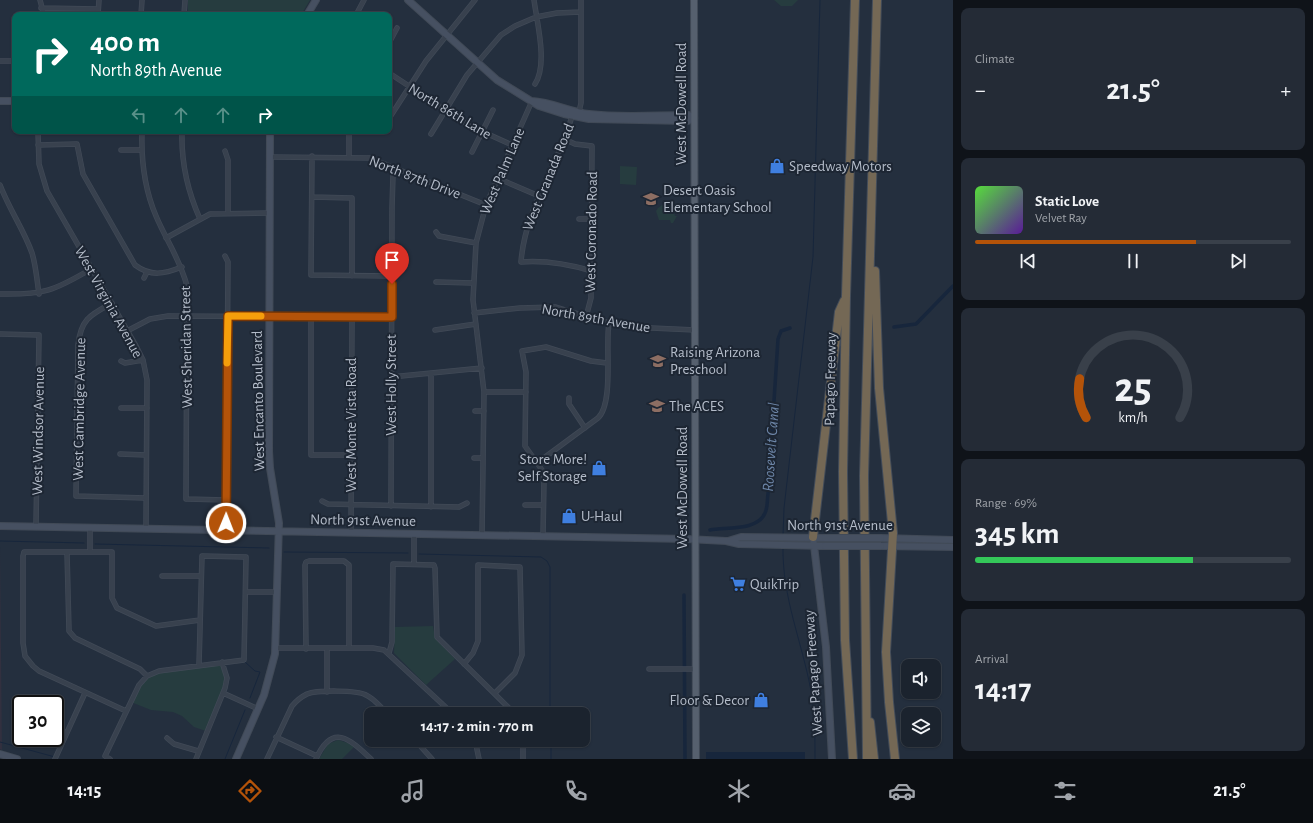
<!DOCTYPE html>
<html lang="en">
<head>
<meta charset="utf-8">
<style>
  body { margin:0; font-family:"Alegreya Sans",sans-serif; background:#242b36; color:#f1f3f6; height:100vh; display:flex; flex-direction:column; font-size:15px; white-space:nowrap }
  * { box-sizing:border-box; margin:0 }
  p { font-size:13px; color:#a0a4aa }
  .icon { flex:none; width:22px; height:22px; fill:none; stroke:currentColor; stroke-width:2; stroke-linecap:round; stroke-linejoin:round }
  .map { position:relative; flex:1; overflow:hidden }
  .side { display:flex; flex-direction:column; gap:8px; padding:8px; background:#0f1319; width:360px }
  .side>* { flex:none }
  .hud { position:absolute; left:12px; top:12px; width:380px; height:122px; border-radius:8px; box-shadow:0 1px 3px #0004,0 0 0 1px #39404a; background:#00695c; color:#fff; overflow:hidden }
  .controls { position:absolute; left:901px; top:659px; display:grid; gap:8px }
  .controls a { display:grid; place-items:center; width:40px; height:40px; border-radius:8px; background:#1b232e; box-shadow:0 1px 3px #0004,0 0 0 1px #39404a; font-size:20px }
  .speed { position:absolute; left:12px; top:695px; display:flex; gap:8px; font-size:20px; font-weight:700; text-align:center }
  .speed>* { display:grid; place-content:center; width:52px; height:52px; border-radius:50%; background:#1b232e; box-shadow:0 1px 3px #0004,0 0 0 1px #39404a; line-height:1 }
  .speed .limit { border:2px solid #111; border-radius:6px; background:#fff; color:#111 }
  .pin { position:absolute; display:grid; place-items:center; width:34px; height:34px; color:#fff; margin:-41px -17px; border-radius:50% 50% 50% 0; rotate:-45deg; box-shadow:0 0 4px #0007 }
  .pin .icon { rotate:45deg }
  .me { position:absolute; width:44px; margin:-22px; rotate:1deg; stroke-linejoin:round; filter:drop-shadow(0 0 3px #0008) }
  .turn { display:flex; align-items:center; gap:14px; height:84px; padding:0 12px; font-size:18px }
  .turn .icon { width:52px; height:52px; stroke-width:2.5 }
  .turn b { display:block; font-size:28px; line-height:34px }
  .lanes { display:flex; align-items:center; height:38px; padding:0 12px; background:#0003; justify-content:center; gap:20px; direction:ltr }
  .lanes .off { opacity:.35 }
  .big { font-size:30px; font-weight:600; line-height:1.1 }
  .side .tile { flex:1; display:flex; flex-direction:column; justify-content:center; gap:6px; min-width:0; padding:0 14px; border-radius:8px; background:#242b36 }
  .side .dial { align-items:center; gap:0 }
  .dial svg { height:104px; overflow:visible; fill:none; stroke:#39404a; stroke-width:7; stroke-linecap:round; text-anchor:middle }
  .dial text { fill:#f1f3f6; stroke:none }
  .song { display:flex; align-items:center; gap:12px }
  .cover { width:48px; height:48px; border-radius:6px; background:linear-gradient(135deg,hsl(110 70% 55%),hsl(270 70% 35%)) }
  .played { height:4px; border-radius:2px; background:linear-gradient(90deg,#b45309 70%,#39404a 70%) }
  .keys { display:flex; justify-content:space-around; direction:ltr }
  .heat { display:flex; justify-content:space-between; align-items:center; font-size:22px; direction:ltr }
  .charge { height:6px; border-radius:3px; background:linear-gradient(90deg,#34c759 69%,#39404a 0) }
  .trip { position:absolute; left:364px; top:707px; width:226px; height:40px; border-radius:8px; background:#1b232e; box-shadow:0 1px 3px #0004,0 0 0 1px #39404a; font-weight:600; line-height:40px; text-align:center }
  .tab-bar { display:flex; height:64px; justify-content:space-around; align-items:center; background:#0b0e12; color:#a0a4aa }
  .tab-bar .icon { width:28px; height:28px }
  .tab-bar .on { color:#b45309 }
  .tab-bar b { font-size:18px; color:#f1f3f6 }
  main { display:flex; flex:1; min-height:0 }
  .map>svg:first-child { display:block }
  .medical { fill:#32303f }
  .green { fill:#263c3f }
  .water { fill:#17263c }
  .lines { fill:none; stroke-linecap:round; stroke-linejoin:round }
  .stream { stroke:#17263c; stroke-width:1 }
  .canal { stroke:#17263c; stroke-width:3.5 }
  .street-casing { stroke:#414a57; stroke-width:5.5 }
  .secondary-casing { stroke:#414a57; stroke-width:8 }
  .primary-casing { stroke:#414a57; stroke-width:8 }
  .highway-casing { stroke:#434c59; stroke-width:10 }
  .street { stroke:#38414e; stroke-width:4 }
  .secondary { stroke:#465061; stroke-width:6 }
  .primary { stroke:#56606e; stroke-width:6 }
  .highway { stroke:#746855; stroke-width:8 }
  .secondary-bridge-casing { stroke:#414a57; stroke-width:8; stroke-linecap:butt }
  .secondary-bridge { stroke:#465061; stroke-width:6 }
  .route-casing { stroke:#753606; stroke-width:10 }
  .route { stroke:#b45309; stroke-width:7 }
  .slow { stroke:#f59e0b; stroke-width:7 }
  .labels { text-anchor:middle; stroke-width:4; stroke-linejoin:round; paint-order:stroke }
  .street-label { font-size:15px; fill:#b4bcc9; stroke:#1d2633 }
  .poi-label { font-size:15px; fill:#b4bcc9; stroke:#1d2633; text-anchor:start }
  .water-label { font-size:16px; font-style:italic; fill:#6d86a8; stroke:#1d2633 }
</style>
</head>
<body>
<main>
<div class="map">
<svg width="953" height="759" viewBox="0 0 953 759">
  <rect width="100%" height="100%" fill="#242f3e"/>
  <path class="medical" d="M0,542v5l2,203 -2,-1z"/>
  <path class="green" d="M188,0h122l-9,15h-113z
    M774,0h24l-6,6h-11z
    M620,166l17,1 -1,18 -16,-1z
    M665,203l7,2 3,11h2l-4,7h-2l-1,-3h-11l-3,-9 2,-3z
    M433,626l2,12 20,21 -29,26 -32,-32 1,-26z
    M222,662l5,21 -21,48 -12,-4 -12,-11 -9,-4 -22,-2 -20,-8 6,-14 14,-14z
    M338,740l10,3 6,4 -12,12h-23l9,-15z"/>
  <path class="water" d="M706,752h99v7h-99z"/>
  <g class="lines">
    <path class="stream" d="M783,536l1,-28 29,-251 7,-257
      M0,541l84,2
      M95,544l174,4
      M783,547c-1,50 19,95 28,144 4,23 4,46 4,68
      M284,552l124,1
      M419,554l122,3 6,4 3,6v147
      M245,662l10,9 5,1 -10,26
      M551,740v19
      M0,742l55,15
      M225,759l20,-49"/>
    <path class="canal" d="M894,327l22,-3 37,-38
      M710,530c16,-3 48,1 55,-17 3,-6 2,-13 3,-19l10,-155 3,-8 9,-3
      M684,595l1,164"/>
    <defs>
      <path id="street" d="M40,0l4,15
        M534,0c3,23 14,64 1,84
        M41,8l57,1
        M98,15l1,-15
        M141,15l1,-15
        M184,15l1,-15
        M356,15l8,-15
        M389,43l8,-15
        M0,61h15
        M389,73l81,53 42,19
        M579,112l2,-9v-103
        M572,116c-14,51 -47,92 -51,146 25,-2 47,2 71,9
        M390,117l36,-56 49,-61
        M38,131l1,33 8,27 88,153 8,16 4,20 -1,149
        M142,131c-1,30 2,57 14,85 10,24 24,43 31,70l-1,213 40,1
        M182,131c-1,32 5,59 18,88
        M349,131v26
        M431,134l36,-59 34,-40 14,-9 21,-9 21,-4 24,-1
        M564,139l11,5 17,2 -1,152 -5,19
        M38,145l39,-1 6,30 52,91c16,12 29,9 47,2
        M121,150h21
        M225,151l3,9v53
        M472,152l21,-42
        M312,156l-1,119 81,1
        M270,157l100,1 116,47
        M497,178l42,18
        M0,185c9,24 24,45 32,68 4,13 5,28 7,41
        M312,197l40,1v78
        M579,219h13
        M436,232l3,4 37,7
        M166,238l44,-24 60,-1
        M225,256l3,6 -2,268
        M144,278l3,-6
        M436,282l37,1
        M0,294c43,1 54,-3 91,-25
        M112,303c-22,12 -31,16 -34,42l-2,151 70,2
        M474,313l46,-5 35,-1 46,14 29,6 65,3
        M311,317v138h41
        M435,330l41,-6
        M127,331l23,-12 18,-3 224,1
        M0,334l39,1 -3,191
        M121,361l4,2 18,-3
        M391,377l91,-9
        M484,392h42
        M569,398v6l16,24
        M121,408h26
        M475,411h9
        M120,454l26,1
        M474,458h9
        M526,460l6,-3
        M537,463l61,-45c16,-15 7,-72 11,-95
        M322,501l6,3 131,3 8,-4
        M525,505h18
        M391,506l1,-298 1,-34 2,-6
        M431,507v-132
        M351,533l1,-216
        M482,536l2,-144 -11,-92 3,-57 10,-38 46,-104
        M543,537l1,-58 -2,-9 -17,-24 1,-74 -4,-21 24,-4 45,14 16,2
        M67,552l2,79 6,7 65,31 7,7
        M90,552v-25
        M414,564v-30
        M162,576h39
        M246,592h30
        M275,648h98l11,2 69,64
        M327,648v44
        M306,649l-1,-84 1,-3 3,-1h35l5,4v83
        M389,653l3,-11 1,-78 41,1 1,3 2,69 78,77
        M464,664l9,-11 5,-12v-76l42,2 2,88 -7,18 -20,20
        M649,669h46
        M223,693l35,16
        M126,711l-87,-40 -6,-5 -8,-10 -2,-13v-87l1,-4h88v46l5,10 39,18 44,-6
        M55,728l11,5
        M276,737l41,19
        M167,738l7,6 24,7
        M415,740l17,19
        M475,740l4,19
        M523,740v19
        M55,759l30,-66
        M110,759l-5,-3 34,-71 8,-9 12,-5 85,-11 2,-103 -44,-1 -3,109
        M196,759l29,-71 2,-10 -5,-16
        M267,759l25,-53c4,-5 9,-9 15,-12 10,-4 50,-4 59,1 9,4 15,13 22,19
        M316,759c16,-36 33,-21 55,0"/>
      <path id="secondary" d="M408,0l89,80 42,26 25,8 25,5 99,2 6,-3
        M307,15l9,-15
        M0,101h15
        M532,101c20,1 38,11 57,13 33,4 67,1 100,1l5,3
        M0,526l687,13 39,2 13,3 86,2
        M813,537l13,110 6,112
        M881,538l72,2
        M728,541l13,-4 84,1
        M881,546l72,1
        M0,754l17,5
        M236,759l28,-64 11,-41 4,-131 -9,-55 -1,-17 1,-320"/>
      <path id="primary" d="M694,0l2,759"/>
      <path id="highway" d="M875,271l4,117 14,145 -7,119 3,50 6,57
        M813,537l26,-225 5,-11
        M870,722l4,37
        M853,759l-8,-119 -2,-168 3,-176 9,-296
        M867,759l-3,-283 13,-476"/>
    </defs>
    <use href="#street" class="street-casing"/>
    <use href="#secondary" class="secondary-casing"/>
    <use href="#primary" class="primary-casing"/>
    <use href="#highway" class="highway-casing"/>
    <use href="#street" class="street"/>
    <use href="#secondary" class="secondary"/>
    <use href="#primary" class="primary"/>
    <use href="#highway" class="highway"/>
    <defs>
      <path id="secondary-bridge" d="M825,538h56
        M825,546h56"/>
    </defs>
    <use href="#secondary-bridge" class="secondary-bridge-casing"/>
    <use href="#secondary-bridge" class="secondary-bridge"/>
  </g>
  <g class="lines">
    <defs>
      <path id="route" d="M226,523l2,-207 164,1v-33"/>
    </defs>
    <use href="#route" class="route-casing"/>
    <use href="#route" class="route"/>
    <path class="slow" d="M227,363l1,-47h33"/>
  </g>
  <defs>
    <symbol id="shop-bare" viewBox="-9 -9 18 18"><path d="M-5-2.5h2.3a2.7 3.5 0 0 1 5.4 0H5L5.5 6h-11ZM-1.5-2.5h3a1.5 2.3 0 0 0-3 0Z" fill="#3f7fe0" stroke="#1d2633" stroke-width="2.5" paint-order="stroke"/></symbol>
    <symbol id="school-bare" viewBox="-9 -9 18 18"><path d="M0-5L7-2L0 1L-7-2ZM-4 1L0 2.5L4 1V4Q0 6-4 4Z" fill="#8d6e63" stroke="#1d2633" stroke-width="2.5" paint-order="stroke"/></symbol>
    <symbol id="supermarket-bare" viewBox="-9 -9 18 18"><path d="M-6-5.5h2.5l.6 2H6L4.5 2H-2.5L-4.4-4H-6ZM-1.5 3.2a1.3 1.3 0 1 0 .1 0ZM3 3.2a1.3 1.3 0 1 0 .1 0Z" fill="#3f7fe0" stroke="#1d2633" stroke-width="2.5" paint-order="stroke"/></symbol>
  </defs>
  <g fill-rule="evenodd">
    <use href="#shop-bare" x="766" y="155" width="22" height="22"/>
    <use href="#school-bare" x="640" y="188" width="22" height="22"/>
    <use href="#school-bare" x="647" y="350" width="22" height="22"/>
    <use href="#school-bare" x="646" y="395" width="22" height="22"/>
    <use href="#shop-bare" x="588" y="457" width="22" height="22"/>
    <use href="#shop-bare" x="558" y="505" width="22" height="22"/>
    <use href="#supermarket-bare" x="727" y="573" width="22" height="22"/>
    <use href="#shop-bare" x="750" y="689" width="22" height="22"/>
  </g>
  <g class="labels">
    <g class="street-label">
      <text transform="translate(681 104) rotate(-90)" y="5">West McDowell Road</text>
      <text transform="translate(450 111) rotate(31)" y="5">North 86th Lane</text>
      <text transform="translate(502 171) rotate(-67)" y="5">West Palm Lane</text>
      <text transform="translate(415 177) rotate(21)" y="5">North 87th Drive</text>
      <text transform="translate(548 177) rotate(-68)" y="5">West Granada Road</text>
      <text transform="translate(591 232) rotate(-89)" y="5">West Coronado Road</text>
      <text transform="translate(109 302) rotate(61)" y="5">West Virginia Avenue</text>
      <text transform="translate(596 318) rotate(10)" y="5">North 89th Avenue</text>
      <text transform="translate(186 347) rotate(-91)" y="5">West Sheridan Street</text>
      <text transform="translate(830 379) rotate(-89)" y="5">Papago Freeway</text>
      <text transform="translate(391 385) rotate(-90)" y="5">West Holly Street</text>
      <text transform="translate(258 401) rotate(-91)" y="5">West Encanto Boulevard</text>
      <text transform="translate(79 409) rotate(-89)" y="5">West Cambridge Avenue</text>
      <text transform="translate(351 425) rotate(-90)" y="5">West Monte Vista Road</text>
      <text transform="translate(38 431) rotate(-89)" y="5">West Windsor Avenue</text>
      <text transform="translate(682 488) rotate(-90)" y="5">West McDowell Road</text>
      <text transform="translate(363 520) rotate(1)" y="5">North 91st Avenue</text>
      <text x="840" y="530">North 91st Avenue</text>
      <text transform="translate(813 673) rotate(-94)" y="5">West Papago Freeway</text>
    </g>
    <g class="poi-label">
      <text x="789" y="171">Speedway Motors</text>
      <text x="663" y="195">Desert Oasis<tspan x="663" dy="17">Elementary School</tspan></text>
      <text x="670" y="357">Raising Arizona<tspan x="670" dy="17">Preschool</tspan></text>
      <text x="669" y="411">The ACES</text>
      <text x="587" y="464" text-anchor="end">Store More!<tspan x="587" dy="17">Self Storage</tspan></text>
      <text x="581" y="521">U-Haul</text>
      <text x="750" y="589">QuikTrip</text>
      <text x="749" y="705" text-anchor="end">Floor &amp; Decor</text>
    </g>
    <g class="water-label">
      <text transform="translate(770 447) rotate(-86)" y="6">Roosevelt Canal</text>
    </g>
  </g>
</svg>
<div class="controls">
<a><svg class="icon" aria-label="sound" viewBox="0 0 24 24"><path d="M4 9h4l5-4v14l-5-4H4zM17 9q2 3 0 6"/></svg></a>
<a><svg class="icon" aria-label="layers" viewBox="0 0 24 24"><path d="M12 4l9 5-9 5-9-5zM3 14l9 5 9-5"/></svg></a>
</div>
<div class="speed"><div class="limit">30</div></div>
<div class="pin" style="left:392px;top:284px;background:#d93025"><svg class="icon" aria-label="arrive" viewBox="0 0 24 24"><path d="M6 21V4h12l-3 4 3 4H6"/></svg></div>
<svg class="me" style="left:226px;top:523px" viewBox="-20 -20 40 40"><circle r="17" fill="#b45309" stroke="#fff" stroke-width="3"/><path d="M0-11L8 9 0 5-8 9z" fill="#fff"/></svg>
<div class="trip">14:17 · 2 min · 770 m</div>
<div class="hud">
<div class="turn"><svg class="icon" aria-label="right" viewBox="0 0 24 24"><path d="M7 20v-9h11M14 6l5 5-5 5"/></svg><div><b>400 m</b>North 89th Avenue</div></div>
<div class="lanes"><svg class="icon off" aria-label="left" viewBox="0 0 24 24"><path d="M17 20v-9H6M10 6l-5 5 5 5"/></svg><svg class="icon off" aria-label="ahead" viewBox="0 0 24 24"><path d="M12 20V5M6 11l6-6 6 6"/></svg><svg class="icon off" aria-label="ahead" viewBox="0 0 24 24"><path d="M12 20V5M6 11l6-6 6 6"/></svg><svg class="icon" aria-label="right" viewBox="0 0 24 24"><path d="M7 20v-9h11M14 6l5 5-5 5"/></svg></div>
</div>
</div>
<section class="side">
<div class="tile"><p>Climate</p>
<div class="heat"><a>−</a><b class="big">21.5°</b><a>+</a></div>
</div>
<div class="tile">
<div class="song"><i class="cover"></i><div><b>Static Love</b><p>Velvet Ray</p></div></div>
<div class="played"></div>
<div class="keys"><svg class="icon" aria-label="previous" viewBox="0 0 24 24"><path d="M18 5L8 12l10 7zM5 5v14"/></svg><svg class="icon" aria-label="pause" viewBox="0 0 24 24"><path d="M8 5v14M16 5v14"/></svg><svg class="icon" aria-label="next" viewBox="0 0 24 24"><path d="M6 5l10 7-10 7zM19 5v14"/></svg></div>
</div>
<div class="tile dial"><svg viewBox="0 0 100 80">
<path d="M14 69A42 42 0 1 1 86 69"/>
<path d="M14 69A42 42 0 0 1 9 39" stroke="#b45309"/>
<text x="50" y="56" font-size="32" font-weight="700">25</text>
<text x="50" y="72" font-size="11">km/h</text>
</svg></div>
<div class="tile"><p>Range · 69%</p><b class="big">345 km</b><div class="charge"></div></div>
<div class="tile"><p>Arrival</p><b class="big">14:17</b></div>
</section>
</main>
<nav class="tab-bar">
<b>14:15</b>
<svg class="icon on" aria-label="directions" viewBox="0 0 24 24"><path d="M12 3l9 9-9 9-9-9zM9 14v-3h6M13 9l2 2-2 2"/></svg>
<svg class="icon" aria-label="music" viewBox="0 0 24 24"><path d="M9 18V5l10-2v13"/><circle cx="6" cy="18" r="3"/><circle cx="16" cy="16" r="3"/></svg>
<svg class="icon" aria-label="phone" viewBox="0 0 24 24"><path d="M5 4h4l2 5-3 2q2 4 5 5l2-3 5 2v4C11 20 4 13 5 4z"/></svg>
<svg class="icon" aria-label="climate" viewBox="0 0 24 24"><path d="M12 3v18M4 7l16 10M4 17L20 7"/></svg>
<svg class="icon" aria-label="car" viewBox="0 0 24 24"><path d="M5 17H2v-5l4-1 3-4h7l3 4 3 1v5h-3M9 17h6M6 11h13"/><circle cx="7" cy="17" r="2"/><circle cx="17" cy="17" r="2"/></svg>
<svg class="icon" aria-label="filters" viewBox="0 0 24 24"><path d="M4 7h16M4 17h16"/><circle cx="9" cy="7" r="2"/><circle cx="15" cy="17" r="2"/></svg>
<b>21.5°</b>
</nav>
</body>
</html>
